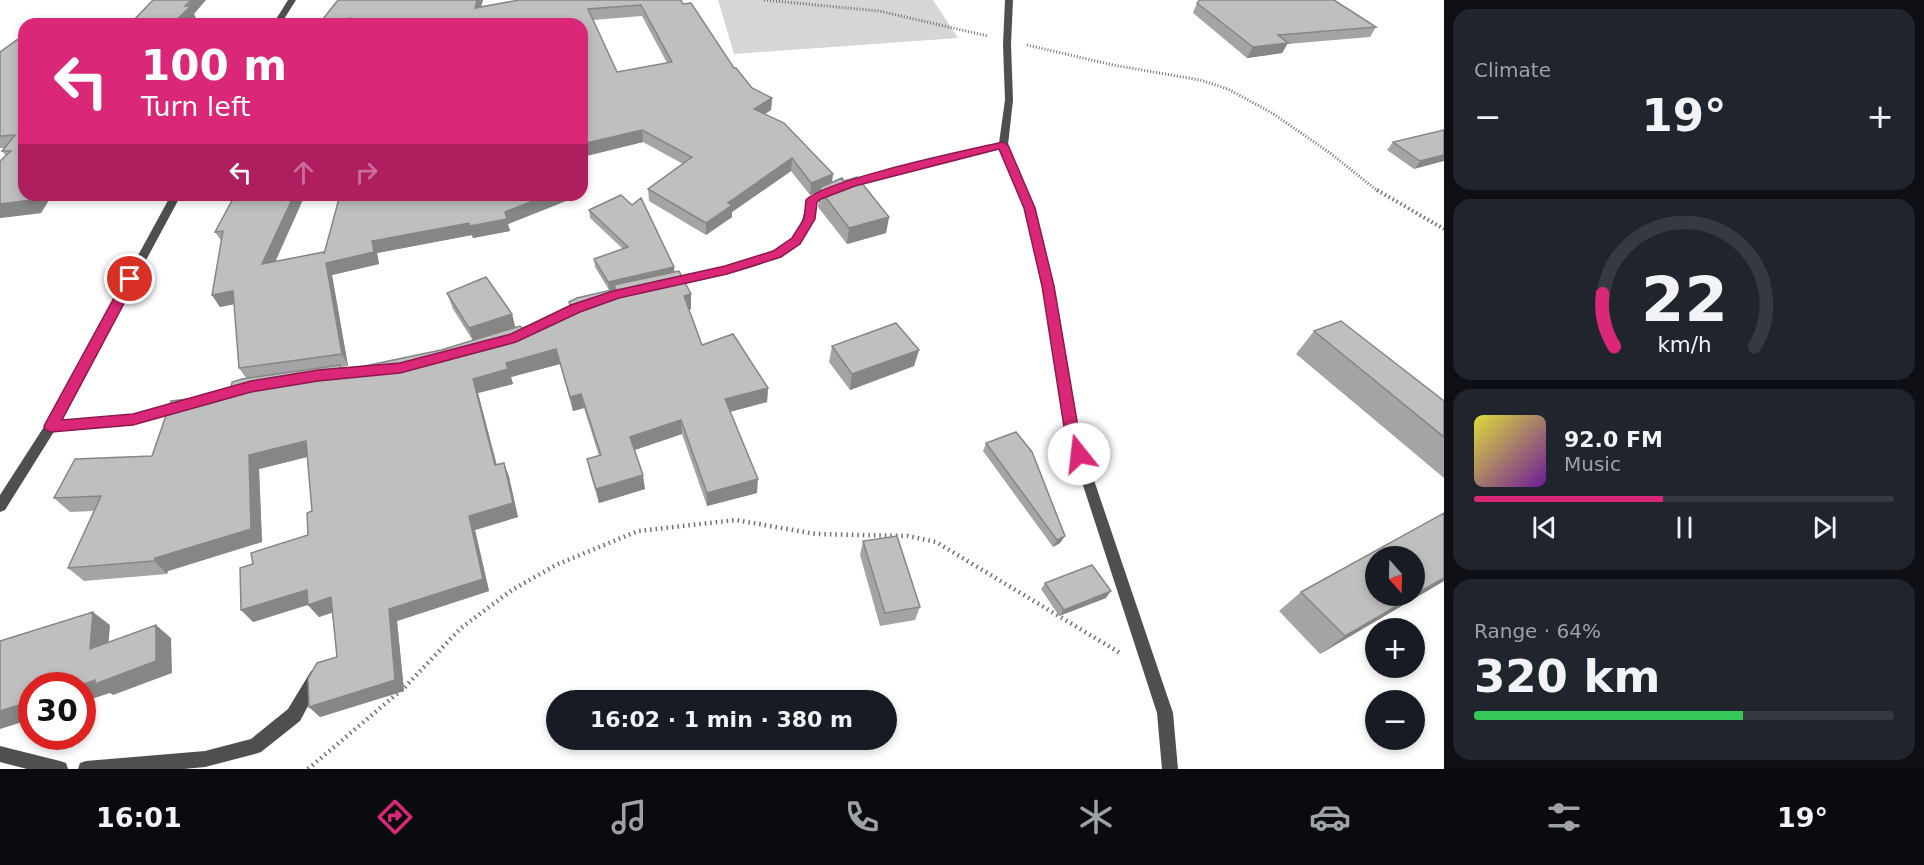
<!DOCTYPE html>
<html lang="en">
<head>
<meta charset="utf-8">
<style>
  body { margin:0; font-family:"DejaVu Sans",sans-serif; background:#20242c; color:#f1f3f6; height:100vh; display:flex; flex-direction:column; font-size:22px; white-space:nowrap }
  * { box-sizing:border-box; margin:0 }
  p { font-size:20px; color:#9ea1a6 }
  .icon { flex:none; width:33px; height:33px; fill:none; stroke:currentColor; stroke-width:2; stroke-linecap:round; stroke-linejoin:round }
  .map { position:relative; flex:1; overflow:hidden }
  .panel { display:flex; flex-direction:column; gap:9px; padding:9px; background:#0d0f14; width:480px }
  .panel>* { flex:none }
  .top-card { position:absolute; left:18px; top:18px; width:570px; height:183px; border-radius:18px; box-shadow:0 3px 9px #0003; background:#db2777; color:#fff; overflow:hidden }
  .needle { width:39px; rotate:160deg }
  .buttons { position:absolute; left:1365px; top:546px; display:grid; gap:12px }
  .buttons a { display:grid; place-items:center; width:60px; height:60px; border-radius:50%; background:#171b24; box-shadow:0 3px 9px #0003; font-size:30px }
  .speed { position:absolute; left:18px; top:672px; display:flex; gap:12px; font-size:30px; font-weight:700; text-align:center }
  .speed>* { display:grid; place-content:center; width:78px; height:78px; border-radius:50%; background:#171b24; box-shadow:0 3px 9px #0003; line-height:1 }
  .speed .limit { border:9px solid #d22; background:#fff; color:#111 }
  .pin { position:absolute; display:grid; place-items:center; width:51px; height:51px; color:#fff; margin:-26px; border:3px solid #fff; border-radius:50%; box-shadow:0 2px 6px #0007 }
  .me { position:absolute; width:66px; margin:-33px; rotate:344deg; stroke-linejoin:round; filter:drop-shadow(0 0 4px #0008) }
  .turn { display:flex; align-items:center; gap:21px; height:126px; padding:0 24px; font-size:27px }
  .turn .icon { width:78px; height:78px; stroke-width:2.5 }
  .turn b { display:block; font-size:42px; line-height:51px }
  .lanes { display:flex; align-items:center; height:57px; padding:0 24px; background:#0003; justify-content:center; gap:30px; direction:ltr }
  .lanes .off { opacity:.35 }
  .big { font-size:45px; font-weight:800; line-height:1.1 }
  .panel .widget { flex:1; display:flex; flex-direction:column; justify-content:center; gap:9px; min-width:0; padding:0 21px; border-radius:18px; background:#20242c }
  .panel .dial { align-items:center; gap:0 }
  .dial svg { height:156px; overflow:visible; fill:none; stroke:#363941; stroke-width:7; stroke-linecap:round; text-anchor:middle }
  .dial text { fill:#f1f3f6; stroke:none }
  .song { display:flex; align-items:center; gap:18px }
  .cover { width:72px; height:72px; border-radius:9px; background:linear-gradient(135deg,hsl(60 70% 55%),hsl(280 70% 35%)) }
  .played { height:6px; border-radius:3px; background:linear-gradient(90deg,#db2777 45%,#363941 45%) }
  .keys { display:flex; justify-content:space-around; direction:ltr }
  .heat { display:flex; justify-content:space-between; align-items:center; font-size:33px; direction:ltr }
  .charge { height:9px; border-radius:4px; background:linear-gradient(90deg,#34c759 64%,#363941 0) }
  .trip { position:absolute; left:546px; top:690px; width:351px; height:60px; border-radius:30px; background:#171b24; box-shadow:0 3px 9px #0003; font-weight:800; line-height:60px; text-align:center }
  .menu { display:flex; height:96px; justify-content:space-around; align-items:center; background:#090b0e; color:#9ea1a6 }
  .menu .icon { width:42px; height:42px }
  .menu .on { color:#db2777 }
  .menu b { font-size:27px; color:#f1f3f6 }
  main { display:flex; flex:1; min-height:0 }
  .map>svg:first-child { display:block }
  .green { fill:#d6d6d6 }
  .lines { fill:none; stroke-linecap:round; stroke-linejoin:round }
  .path-far2 { stroke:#717171; stroke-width:3; stroke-dasharray:1 2; stroke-linecap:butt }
  .path-far1 { stroke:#717171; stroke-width:4; stroke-dasharray:1.5 3; stroke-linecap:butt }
  .path { stroke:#717171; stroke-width:4.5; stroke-dasharray:1.5 4; stroke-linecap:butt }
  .service { fill:#4f4f4f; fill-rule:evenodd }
  .minor { fill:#4f4f4f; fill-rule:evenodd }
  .tertiary { fill:#4f4f4f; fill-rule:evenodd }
  .wall { fill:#a4a4a4; fill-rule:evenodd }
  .shaded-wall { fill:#868686 }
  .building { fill:#bfbfbf; stroke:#868686; stroke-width:1.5; fill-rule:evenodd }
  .route { fill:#db2777; stroke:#8e194d; stroke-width:1.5 }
</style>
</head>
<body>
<main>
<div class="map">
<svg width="1444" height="769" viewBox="0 0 1444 769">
  <rect width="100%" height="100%" fill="#fff"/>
  <path class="green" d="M718,0h215l25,38 -224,16z"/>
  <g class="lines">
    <path class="path-far2" d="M764,0l115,11 109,25
      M1027,45l86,20 87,15 28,9 44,24 58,40 49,39"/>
    <path class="path-far1" d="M1377,190l67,39"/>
    <path class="path" d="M308,769l97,-82 56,-59 51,-38 44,-25 82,-34 98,-11 80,14 92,2 28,6 184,111"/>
    <path class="service" d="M316,668l5,3 3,5 -24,45 -39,31 -6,2 -50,13 -21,2h-106l2,-6 6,-2 119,-10 46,-12 37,-30 23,-38z
      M0,746l60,15 6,2 2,6h-41l-27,-7z"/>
    <path class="minor" d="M1005,0h8l-2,45 2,55 -5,45 26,63 19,78 25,147 95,280 5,56h-16l-5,-56 -91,-280 -23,-147 -19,-78 -24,-59 -146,36 -37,17c-3,14 -7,31 -18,42 -22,22 -98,36 -130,43l-5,-4 1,-3c31,-8 109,-18 128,-43 11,-14 10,-25 16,-39l39,-17 151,-38 6,-43 -2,-55z
      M585,301l6,4 -2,3 -44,21 -4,1 -6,-4 2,-3z
      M244,383l4,2 2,3 -2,3 -42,13 -4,-2 -2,-3 2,-3z
      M183,400l4,2 2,3 -2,3 -54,17 -82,6 -4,-1 -2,-4 2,-4 4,-1 82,-6z"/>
    <path class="tertiary" d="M288,0h8l-15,24h-8z
      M171,195h10l-126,235 -50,80 -5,2v-17l47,-73z"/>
  </g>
  <path class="wall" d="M338,0h145l-2,7 202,-3 51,64 18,20 20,10 -1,12 -6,4 68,60 -1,8 57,35 -3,16 -39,11 -29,-37 2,-16 -10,4 -19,-24 -59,41v5l-26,18 -57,-34 -1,-12 35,-25 -40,-22 -61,15v-133zM642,16l25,47 -50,9 -24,-52z
    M1197,3l179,24 -6,10 -83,7 -5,9 -35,5 -54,-45z
    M24,35v160h28l-11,18 -41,5v-57l6,-5 -4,-5 3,-3h-5v-96z
    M1444,130l-30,39 -27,-19 6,-8z
    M235,195h70l-30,66 50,-8 15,-58h230l1,4 -63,25 2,7 -37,7 -1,-3 -95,18 2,11 -47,11 16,91 -7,1 2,3 98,-20 32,-9 -20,-32 -6,-16 65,21 3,13 7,1 49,-13 -2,-13 46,-13 -6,1 -14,-23 -1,-8 29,-10 -33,-31 -1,-8 86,62 16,37 -2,1 13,35 66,43 -1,14 -37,10 27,81 -50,13 -25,-72 -48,16 11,39 -46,14 -9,-30 -3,-14 12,-3 -15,-48 -11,3 -13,-47 -49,13 2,7 -35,9 19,72 7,-2 5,14 9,40 -43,13 14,61 -92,30 7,70 -84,26 -11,-10 28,-50 -5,-45 -13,5 -11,-12 -55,17v-58l55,-29 4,-24 -5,-54 -48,12 3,73 -94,29 -1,3 -83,7 -16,-13 26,-57 -24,1 -16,-14 98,-42 78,-62 16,-16 -7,-10 -5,-64 -14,3 -8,-12 10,-53 -7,-10z
    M1314,331l130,70v77l-148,-124z
    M832,346l87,4 -5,16 -64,24 -21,-28z
    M986,443l79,93 -5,7 -7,4 -70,-96z
    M1444,513v68l-124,73 -41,-43 22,-19z
    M863,541l57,66 -5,13 -35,6 -20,-71z
    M1045,583l61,15 -47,18 -18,-27z"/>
  <path class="shaded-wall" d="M191,0h15l-12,14 2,4 -6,6h-18z
    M477,0h6l-6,19 -2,-11z
    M1288,43l-6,10 -35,5 6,-11z
    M772,98l-1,12 -17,11v-12z
    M642,130l1,12 -61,15v-13z
    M1444,155v6l-30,8 6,-8z
    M792,158l-1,13 -59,41v5l-26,18v-12l22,-20z
    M833,174l-2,12 -21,9 1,-12z
    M35,195h17l-11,18 -41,5v-14z
    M294,195h11l-36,81 -7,-12z
    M548,195h22l1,4 -63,25 2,7 -37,7 -1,-3 -95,18 2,11 -47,11 16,91 -6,-12 -16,-91 46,-22 133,-29z
    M889,217l-3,16 -39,11 2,-16z
    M674,267l1,9 -61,9 1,4 -6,1 -1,-8z
    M233,291l7,12 -20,4 -8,-12z
    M691,294v15l-7,2v-15z
    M512,314l4,16 -42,14 -5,-16z
    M556,349l4,15 -49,13 2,7 -35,9 22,86 -5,-14 -22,-86 33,-16z
    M919,350l-5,16 -64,24 2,-16z
    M768,388l-1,14 -42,11v-14z
    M581,394l3,14 -11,3 -3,-14z
    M681,420l1,14 -50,17 -2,-14z
    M306,441l9,14 -56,14 3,73 -94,29 -1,3 -13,-13 1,-3 94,-103z
    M504,463l5,14 9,40 -43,13 14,61 -92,30 7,70 -84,26 -11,-10 80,-98 80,-93z
    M643,475l2,14 -46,14 -3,-14z
    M758,479l-1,14 -50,13v-13z
    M1065,536l-5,7 -7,4 4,-7z
    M1444,578v3l-124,73 25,-18z
    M307,590l24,7 10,13 -22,7 -11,-12 5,-2 -60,19 -12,-12z
    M1111,591l-5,7 -47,18 5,-6z
    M93,612l17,13 -3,36 -17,-12z
    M156,625l15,13 1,35 -59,22 -3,-2 -28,9v-16h-3z
    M32,701v18l-32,10v-18z"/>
  <path class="building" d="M153,0h38l-6,6h6l-19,18h-42z
    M338,0h139l-2,8 44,-8h162l2,4 8,-1 43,65h2l16,20 20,10 -18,11 30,14 49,51 -22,9 -19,-25 -64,45 4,2 -26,18 -58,-34 44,-32 -50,-27 -60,14v-120h-231l-1,-7 -1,7h-30zM641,5l31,57 -55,10 -29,-63z
    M1200,0h134l42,27 -98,8 10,8 -35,4 -56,-44z
    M45,19l72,5h-79z
    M24,35v160h11l-4,5 -31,4v-43l11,-10h-9l13,-16 -15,1v-84z
    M1444,130v25l-24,6 -27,-19z
    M857,177l32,40 -40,11 -29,-38 1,-3 21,-9 2,3z
    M235,195h59l-32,69 62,-12v2l16,-59h208l-43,17 2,7 -37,7 -1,-3 -97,18 2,11 -48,11 16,91 -103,14 -6,-77 -21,4 11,-64 -8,1z
    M621,195l11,10 9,-7 33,69 -66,15 -14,-23 34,-12 -39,-37z
    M679,271l12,23 -7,2 18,49 31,-11 35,54 -43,11 33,80 -51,14 -26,-73 -51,17 13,38 -47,14 -9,-30 14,-4 -20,-61 -11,3 -14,-48 -50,14 2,6 -35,10 22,86 9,-2 9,40 -44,13 14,63 -94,30 6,71 -86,27 -1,-28 9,-16 20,-6 -6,-60 -23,8 -1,-15 -66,20 -1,-42 13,-4 -2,-11 57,-18 -1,-22 5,-2 -6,-70 -57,14 2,74 -96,29 -1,3 -86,7 33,-72 -47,2 21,-39 77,-3 19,-55 59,-7 2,-12 10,-3 98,-14 1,6 100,-21 79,-24 2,2 51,-13 -4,-13 8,-4 39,-9 -2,-4 4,-1z
    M486,277l26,37 -43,14 -22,-35z
    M1341,321l103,80v36l-130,-106z
    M896,323l23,27 -67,24 -20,-28z
    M1016,432l16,20 33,84 -8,4 -71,-97z
    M1444,513v65l-30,17v-39h-38v40h38l-69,40 -44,-44z
    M897,536l23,71 -35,6 -22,-72z
    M1092,565l19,26 -47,19 -19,-27z
    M93,612l-3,37 66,-24v36l-61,23v-4l-16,6h-47v15l-32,10v-70z"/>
  <path class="route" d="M1003,142l5,3 27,63 19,78 25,147 8,21 -2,5h-11l-9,-26 -23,-147 -18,-78 -25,-59 -144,37 -34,13 -4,3 -2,17 -15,25 -19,13 -54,17 -108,24 -39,14 -64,30 -116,31 -82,8 -67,11 -118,33 -82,7 -5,-2 -2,-4 82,-150 4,-1 7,4 -75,141 71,-6 118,-33 67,-11 82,-7 111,-29 60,-29 42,-14 112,-25 48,-15 19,-13 12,-19 2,-19c18,-20 162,-50 197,-58z"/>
</svg>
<div class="buttons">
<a><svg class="needle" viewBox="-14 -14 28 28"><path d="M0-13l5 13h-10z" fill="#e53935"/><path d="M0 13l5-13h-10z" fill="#9ea1a6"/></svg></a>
<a>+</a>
<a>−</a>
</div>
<div class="speed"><div class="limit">30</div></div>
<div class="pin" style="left:130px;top:279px;background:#d93025"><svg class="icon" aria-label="arrive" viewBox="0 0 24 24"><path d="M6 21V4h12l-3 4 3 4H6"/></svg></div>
<svg class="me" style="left:1079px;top:454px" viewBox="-20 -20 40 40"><circle r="19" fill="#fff"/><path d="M0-13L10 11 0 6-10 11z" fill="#db2777"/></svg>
<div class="trip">16:02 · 1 min · 380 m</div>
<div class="top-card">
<div class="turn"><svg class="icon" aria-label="left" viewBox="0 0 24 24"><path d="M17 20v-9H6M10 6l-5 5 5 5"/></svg><div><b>100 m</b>Turn left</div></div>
<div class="lanes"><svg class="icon" aria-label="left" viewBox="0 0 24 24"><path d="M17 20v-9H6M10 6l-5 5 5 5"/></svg><svg class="icon off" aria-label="ahead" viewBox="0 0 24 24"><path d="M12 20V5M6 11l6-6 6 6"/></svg><svg class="icon off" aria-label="right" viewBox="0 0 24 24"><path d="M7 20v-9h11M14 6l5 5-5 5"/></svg></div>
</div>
</div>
<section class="panel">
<div class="widget"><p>Climate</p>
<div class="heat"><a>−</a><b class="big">19°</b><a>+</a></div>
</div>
<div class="widget dial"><svg viewBox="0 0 100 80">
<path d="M14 69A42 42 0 1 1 86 69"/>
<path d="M14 69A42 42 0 0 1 8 42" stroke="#db2777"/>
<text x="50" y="56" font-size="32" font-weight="700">22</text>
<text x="50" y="72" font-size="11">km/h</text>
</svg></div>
<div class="widget">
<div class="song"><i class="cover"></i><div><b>92.0 FM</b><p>Music</p></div></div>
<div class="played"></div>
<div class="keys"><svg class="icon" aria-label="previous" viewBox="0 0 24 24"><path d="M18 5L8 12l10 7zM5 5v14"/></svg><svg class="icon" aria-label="pause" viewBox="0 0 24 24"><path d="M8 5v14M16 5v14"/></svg><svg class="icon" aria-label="next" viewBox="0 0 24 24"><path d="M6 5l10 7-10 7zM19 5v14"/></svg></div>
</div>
<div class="widget"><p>Range · 64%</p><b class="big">320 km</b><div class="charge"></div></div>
</section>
</main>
<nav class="menu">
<b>16:01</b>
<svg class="icon on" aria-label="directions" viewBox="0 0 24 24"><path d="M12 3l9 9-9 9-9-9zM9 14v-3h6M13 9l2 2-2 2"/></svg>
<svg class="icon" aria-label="music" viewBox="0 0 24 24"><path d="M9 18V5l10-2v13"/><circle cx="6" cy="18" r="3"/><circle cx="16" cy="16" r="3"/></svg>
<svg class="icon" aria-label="phone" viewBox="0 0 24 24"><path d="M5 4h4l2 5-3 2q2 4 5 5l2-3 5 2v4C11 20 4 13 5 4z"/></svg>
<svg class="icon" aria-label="climate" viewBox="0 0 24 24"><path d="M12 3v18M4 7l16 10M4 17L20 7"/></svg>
<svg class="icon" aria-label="car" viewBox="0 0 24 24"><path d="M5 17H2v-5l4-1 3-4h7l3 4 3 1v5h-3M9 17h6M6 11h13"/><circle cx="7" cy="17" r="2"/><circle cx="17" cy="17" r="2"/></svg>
<svg class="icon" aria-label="filters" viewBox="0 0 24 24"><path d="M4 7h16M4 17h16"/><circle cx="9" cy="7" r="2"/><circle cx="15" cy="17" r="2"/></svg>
<b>19°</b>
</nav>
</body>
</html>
